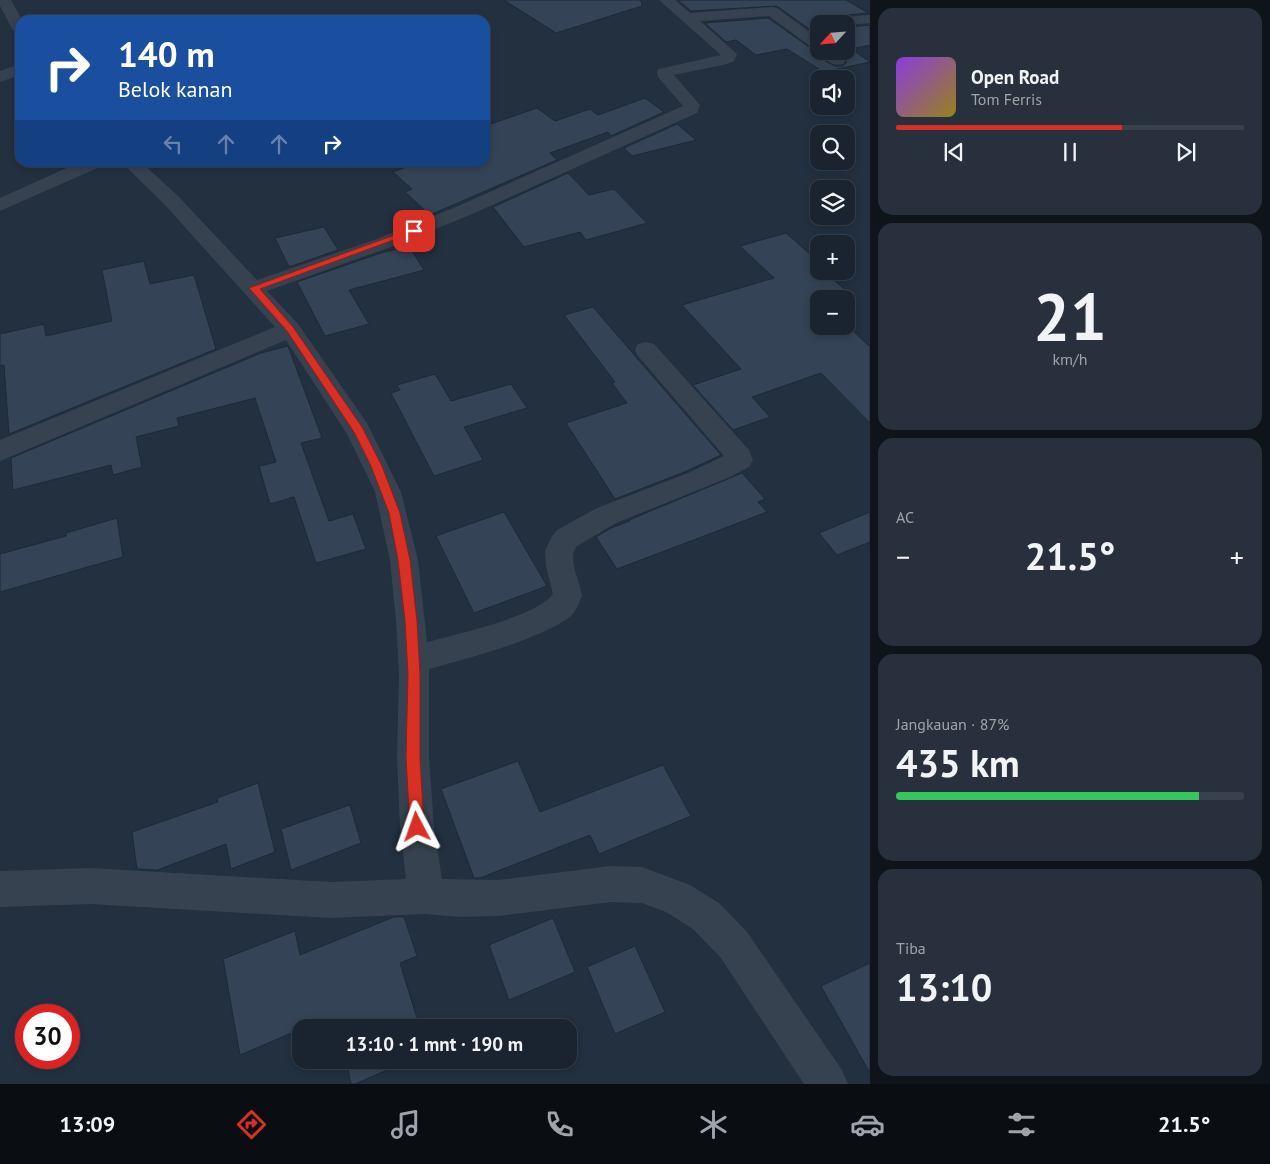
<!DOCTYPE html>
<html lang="id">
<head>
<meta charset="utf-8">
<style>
  body { margin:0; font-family:"PT Sans",sans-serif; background:#27303c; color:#f1f3f6; height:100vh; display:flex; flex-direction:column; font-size:19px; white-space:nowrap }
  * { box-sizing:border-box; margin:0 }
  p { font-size:16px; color:#9fa4ab }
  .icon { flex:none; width:28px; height:28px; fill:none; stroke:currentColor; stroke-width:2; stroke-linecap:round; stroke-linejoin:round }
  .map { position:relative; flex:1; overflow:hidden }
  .side { display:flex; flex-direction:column; gap:8px; padding:8px; background:#0e141a; width:400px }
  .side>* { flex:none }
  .top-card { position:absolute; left:15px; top:15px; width:475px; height:152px; border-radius:15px; box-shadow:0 2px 8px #0003,0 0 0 1px #38414c; background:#1a4fa0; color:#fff; overflow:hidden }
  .needle { width:32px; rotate:244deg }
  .fabs { position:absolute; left:810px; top:15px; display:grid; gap:10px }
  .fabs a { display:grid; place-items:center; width:45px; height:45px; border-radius:10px; background:#1a2430; box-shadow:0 2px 8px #0003,0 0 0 1px #38414c; font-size:25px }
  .speed { position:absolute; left:15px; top:1004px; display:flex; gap:10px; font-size:25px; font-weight:700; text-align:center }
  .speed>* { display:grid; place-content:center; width:65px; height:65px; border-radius:50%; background:#1a2430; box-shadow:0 2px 8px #0003,0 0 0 1px #38414c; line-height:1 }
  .speed .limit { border:8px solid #d22; background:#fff; color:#111 }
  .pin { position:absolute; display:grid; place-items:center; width:42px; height:42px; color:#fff; margin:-21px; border-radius:10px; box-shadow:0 2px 8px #0006 }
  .me { position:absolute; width:55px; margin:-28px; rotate:356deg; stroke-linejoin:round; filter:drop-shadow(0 0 4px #0008) }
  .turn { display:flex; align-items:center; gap:18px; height:105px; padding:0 20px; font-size:22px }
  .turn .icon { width:65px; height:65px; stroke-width:2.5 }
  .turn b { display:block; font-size:35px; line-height:42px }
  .lanes { display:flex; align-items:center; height:48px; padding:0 20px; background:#0003; justify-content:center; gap:25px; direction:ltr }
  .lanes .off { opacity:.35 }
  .big { font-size:38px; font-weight:600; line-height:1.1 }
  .side .widget { flex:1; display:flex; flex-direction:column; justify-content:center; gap:8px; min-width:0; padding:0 18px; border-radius:15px; background:#27303c }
  .side .dial { align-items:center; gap:0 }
  .dial b { font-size:65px; line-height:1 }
  .song { display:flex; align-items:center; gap:15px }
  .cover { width:60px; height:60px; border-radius:8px; background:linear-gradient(135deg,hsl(270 70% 55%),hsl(50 70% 35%)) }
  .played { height:5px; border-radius:2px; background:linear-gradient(90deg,#d93025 65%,#38414c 65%) }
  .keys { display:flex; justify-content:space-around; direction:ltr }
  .heat { display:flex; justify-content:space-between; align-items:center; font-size:28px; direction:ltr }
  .charge { height:8px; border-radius:4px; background:linear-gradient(90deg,#34c759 87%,#38414c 0) }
  .trip { position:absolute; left:292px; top:1019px; width:285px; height:50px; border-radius:15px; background:#1a2430; box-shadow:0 2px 8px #0003,0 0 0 1px #38414c; font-weight:600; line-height:50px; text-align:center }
  .tab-bar { display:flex; height:80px; justify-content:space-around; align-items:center; background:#0a0e13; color:#9fa4ab }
  .tab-bar .icon { width:35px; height:35px }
  .tab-bar .on { color:#d93025 }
  .tab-bar b { font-size:22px; color:#f1f3f6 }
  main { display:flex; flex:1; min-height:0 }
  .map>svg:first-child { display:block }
  .building { fill:#344456; stroke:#1d2937 }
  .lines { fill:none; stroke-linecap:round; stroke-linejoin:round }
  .street { fill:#364250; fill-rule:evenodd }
  .route { fill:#d93025; stroke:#8d1f18 }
</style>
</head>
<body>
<main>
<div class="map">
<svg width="870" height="1084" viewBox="0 0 870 1084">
  <rect width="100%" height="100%" fill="#223040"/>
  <path class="building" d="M504,0h137l1,6 -86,27z
    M678,0h168l22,13 -40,4 -3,7h-6v12l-42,-30 -86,5z
    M768,18l48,34 9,9 10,5h8l4,-4 -9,-11h8v-24l24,-2v20l-19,4 19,13 -46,10 -37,-23 -31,6 -20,-15 -10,2 -21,-19z
    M645,98l19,14 -53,24 -3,-4 -58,21 7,7 -127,55 -25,-23 7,-3 -19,-17 26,-10h66v-36l52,-18 18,13 35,-12 8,6z
    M677,124l19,16 -64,16 -8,-8z
    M568,173l21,22 25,-6 33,34 -61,17 -6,-8 -56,15 -31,-40z
    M324,227l14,23 -49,17 -14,-29z
    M786,233l33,29v9h10l5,5 -4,1 19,16 -18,6h-12v27h27v-2l24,23v76l-49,-50 -69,24 18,20 -37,13 -40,-45 48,-16 -59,-64 92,-27 -34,-32z
    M409,246l15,24 -75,20 20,34 -44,12 -28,-54 84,-29z
    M144,261l6,23 44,-9 22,74 -207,85 -5,-69 -4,1v-32l44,-10 2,12 66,-15 -10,-51z
    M593,307l43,50 85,98 -34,16 -72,28 -49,-76 61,-20 -15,-20 3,-1 -51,-67z
    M288,346l34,92 -21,5 28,78 24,-7 13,35 -50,14 -22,-66 -24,7 -11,-38 17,-4 -21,-64 -78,20 2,8 -43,11 6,30 -29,8 -2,-10 -98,25 -2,-32 250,-105z
    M435,374l16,27 60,-17 16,24 -63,19 19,33 -49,16 -43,-83 9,-3 -3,-5z
    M742,473l23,26 -7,3 9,10 -150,57 -21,-32 15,-9 19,-7 -1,-1z
    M504,512l43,74 -73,27 -38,-77z
    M870,512v30l-33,13 -18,-22z
    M117,518l6,39 -123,35v-38l66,-18v-3z
    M518,761l22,51 123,-47 28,51 -92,38 -9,-19 -110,43h-6l-33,-89z
    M258,783l17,69 -44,17 -5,-25 -69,26 -20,-1 -5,-37 86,-30 -1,-4z
    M350,805l11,38 -70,27 -10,-41z
    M394,917h10l13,39 -17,7 20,65h-119v1l-61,26 -17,-96 72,-28 5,24z
    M553,918l22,54 -66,28 -20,-55z
    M635,946l30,66 -50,22 -28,-67z
    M870,963v110l-49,-87z
    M346,1060h64l-55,24h-4z"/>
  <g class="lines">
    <path class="street" d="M0,0h11l11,20h-2v14l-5,-2 -3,-3 -12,-23z
      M659,0h16l15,13 82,-6 5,1 42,31v12h16l10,10 -2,3c-11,3 -19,-4 -25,-13h1l-5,-2 -45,-33 -69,5 37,33 -3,7 -7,3 -53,11 26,30 -3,8 -227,102 -82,33 -121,43 31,33 69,99 34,69 17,68 9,82c29,-8 109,-25 126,-48l-7,-28 -1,-15 7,-15 5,-6 40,-22 91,-35 36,-17 -86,-100 -3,-6 3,-6 8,-2 8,2 95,106 4,10 -4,7 -21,11 -112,45 -39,23c-11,12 4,36 5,50 -3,7 -6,15 -11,20 -31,24 -103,42 -142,53v88l5,70 8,52 56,1 112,-14 32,1 48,18 29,18 28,29 95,138 6,14h-44l-83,-126 -28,-29 -27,-17 -24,-9 -32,-1 -112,14 -39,1 -33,-3 -95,4 -240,-14 -91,3v-36l91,-3 240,14 75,-3 -6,-52 -3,-70 2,-83 -3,-53 -6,-61 -15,-68 -28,-58 -61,-94 -286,121v-21l275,-113 -111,-123 -43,-42h20l37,34 79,84 117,-40 82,-33 227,-101 -25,-29 -1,-5 2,-3 62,-14z
      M870,15v8l-24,2v-1h-19l-1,-2 2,-3 5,-1z
      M20,64v11l-20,7v-11z
      M80,162h25l-3,4 -102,45v-13z"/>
  </g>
  <path class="route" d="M411,229l7,2 -158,58 33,38 69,100 20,39 18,47 10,47 7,61 3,53v84l4,69 -2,5 -5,2 -5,-2 -2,-5 -4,-69 2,-84 -3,-53 -7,-61 -9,-47 -18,-47 -17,-34 -67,-101 -38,-43z"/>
</svg>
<div class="fabs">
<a><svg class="needle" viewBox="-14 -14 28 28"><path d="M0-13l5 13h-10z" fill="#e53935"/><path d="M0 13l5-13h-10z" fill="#9fa4ab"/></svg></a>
<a><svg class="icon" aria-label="sound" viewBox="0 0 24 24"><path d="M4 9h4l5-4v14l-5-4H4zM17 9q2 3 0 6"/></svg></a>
<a><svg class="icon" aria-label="search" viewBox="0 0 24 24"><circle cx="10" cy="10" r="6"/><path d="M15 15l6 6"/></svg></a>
<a><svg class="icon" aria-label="layers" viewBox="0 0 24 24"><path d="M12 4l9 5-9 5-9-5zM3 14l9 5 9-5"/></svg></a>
<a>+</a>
<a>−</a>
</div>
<div class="speed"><div class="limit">30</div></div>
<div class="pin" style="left:414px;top:231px;background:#d93025"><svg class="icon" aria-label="arrive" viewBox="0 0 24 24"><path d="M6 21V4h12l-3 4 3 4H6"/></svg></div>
<svg class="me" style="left:417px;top:827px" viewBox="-20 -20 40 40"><path d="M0-17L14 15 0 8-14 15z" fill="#d93025" stroke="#fff" stroke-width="4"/></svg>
<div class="trip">13:10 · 1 mnt · 190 m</div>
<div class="top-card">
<div class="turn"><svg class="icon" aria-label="right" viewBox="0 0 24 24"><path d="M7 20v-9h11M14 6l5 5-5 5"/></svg><div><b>140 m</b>Belok kanan</div></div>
<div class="lanes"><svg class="icon off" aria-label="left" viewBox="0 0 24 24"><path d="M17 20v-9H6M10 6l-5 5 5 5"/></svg><svg class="icon off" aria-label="ahead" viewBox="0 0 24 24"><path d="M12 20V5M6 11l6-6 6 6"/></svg><svg class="icon off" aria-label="ahead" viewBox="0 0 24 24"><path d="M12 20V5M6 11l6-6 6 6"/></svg><svg class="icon" aria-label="right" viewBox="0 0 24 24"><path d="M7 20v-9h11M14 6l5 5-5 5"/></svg></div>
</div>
</div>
<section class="side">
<div class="widget">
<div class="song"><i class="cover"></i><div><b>Open Road</b><p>Tom Ferris</p></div></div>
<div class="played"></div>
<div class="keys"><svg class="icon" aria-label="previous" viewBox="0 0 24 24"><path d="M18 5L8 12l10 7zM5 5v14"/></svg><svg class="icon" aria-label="pause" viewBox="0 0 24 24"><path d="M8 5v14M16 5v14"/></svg><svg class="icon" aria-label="next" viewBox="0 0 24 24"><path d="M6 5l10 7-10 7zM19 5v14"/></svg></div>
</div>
<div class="widget dial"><b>21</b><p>km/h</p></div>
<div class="widget"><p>AC</p>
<div class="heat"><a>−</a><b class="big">21.5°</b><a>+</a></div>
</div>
<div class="widget"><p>Jangkauan · 87%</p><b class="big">435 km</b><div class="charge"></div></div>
<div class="widget"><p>Tiba</p><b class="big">13:10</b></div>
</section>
</main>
<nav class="tab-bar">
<b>13:09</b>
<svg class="icon on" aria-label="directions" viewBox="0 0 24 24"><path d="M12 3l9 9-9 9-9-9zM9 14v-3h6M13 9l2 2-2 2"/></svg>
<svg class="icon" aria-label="music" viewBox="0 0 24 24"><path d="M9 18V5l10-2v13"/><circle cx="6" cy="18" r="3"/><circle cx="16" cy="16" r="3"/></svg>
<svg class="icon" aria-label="phone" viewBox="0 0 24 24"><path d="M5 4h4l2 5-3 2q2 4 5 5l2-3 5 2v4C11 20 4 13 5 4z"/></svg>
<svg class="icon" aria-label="climate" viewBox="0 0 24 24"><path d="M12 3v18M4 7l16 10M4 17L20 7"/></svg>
<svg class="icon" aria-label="car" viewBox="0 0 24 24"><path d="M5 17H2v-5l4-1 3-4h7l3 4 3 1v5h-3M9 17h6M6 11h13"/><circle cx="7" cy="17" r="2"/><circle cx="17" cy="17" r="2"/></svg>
<svg class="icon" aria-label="filters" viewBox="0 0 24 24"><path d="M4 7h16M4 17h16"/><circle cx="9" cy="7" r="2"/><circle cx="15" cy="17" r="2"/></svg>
<b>21.5°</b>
</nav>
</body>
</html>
